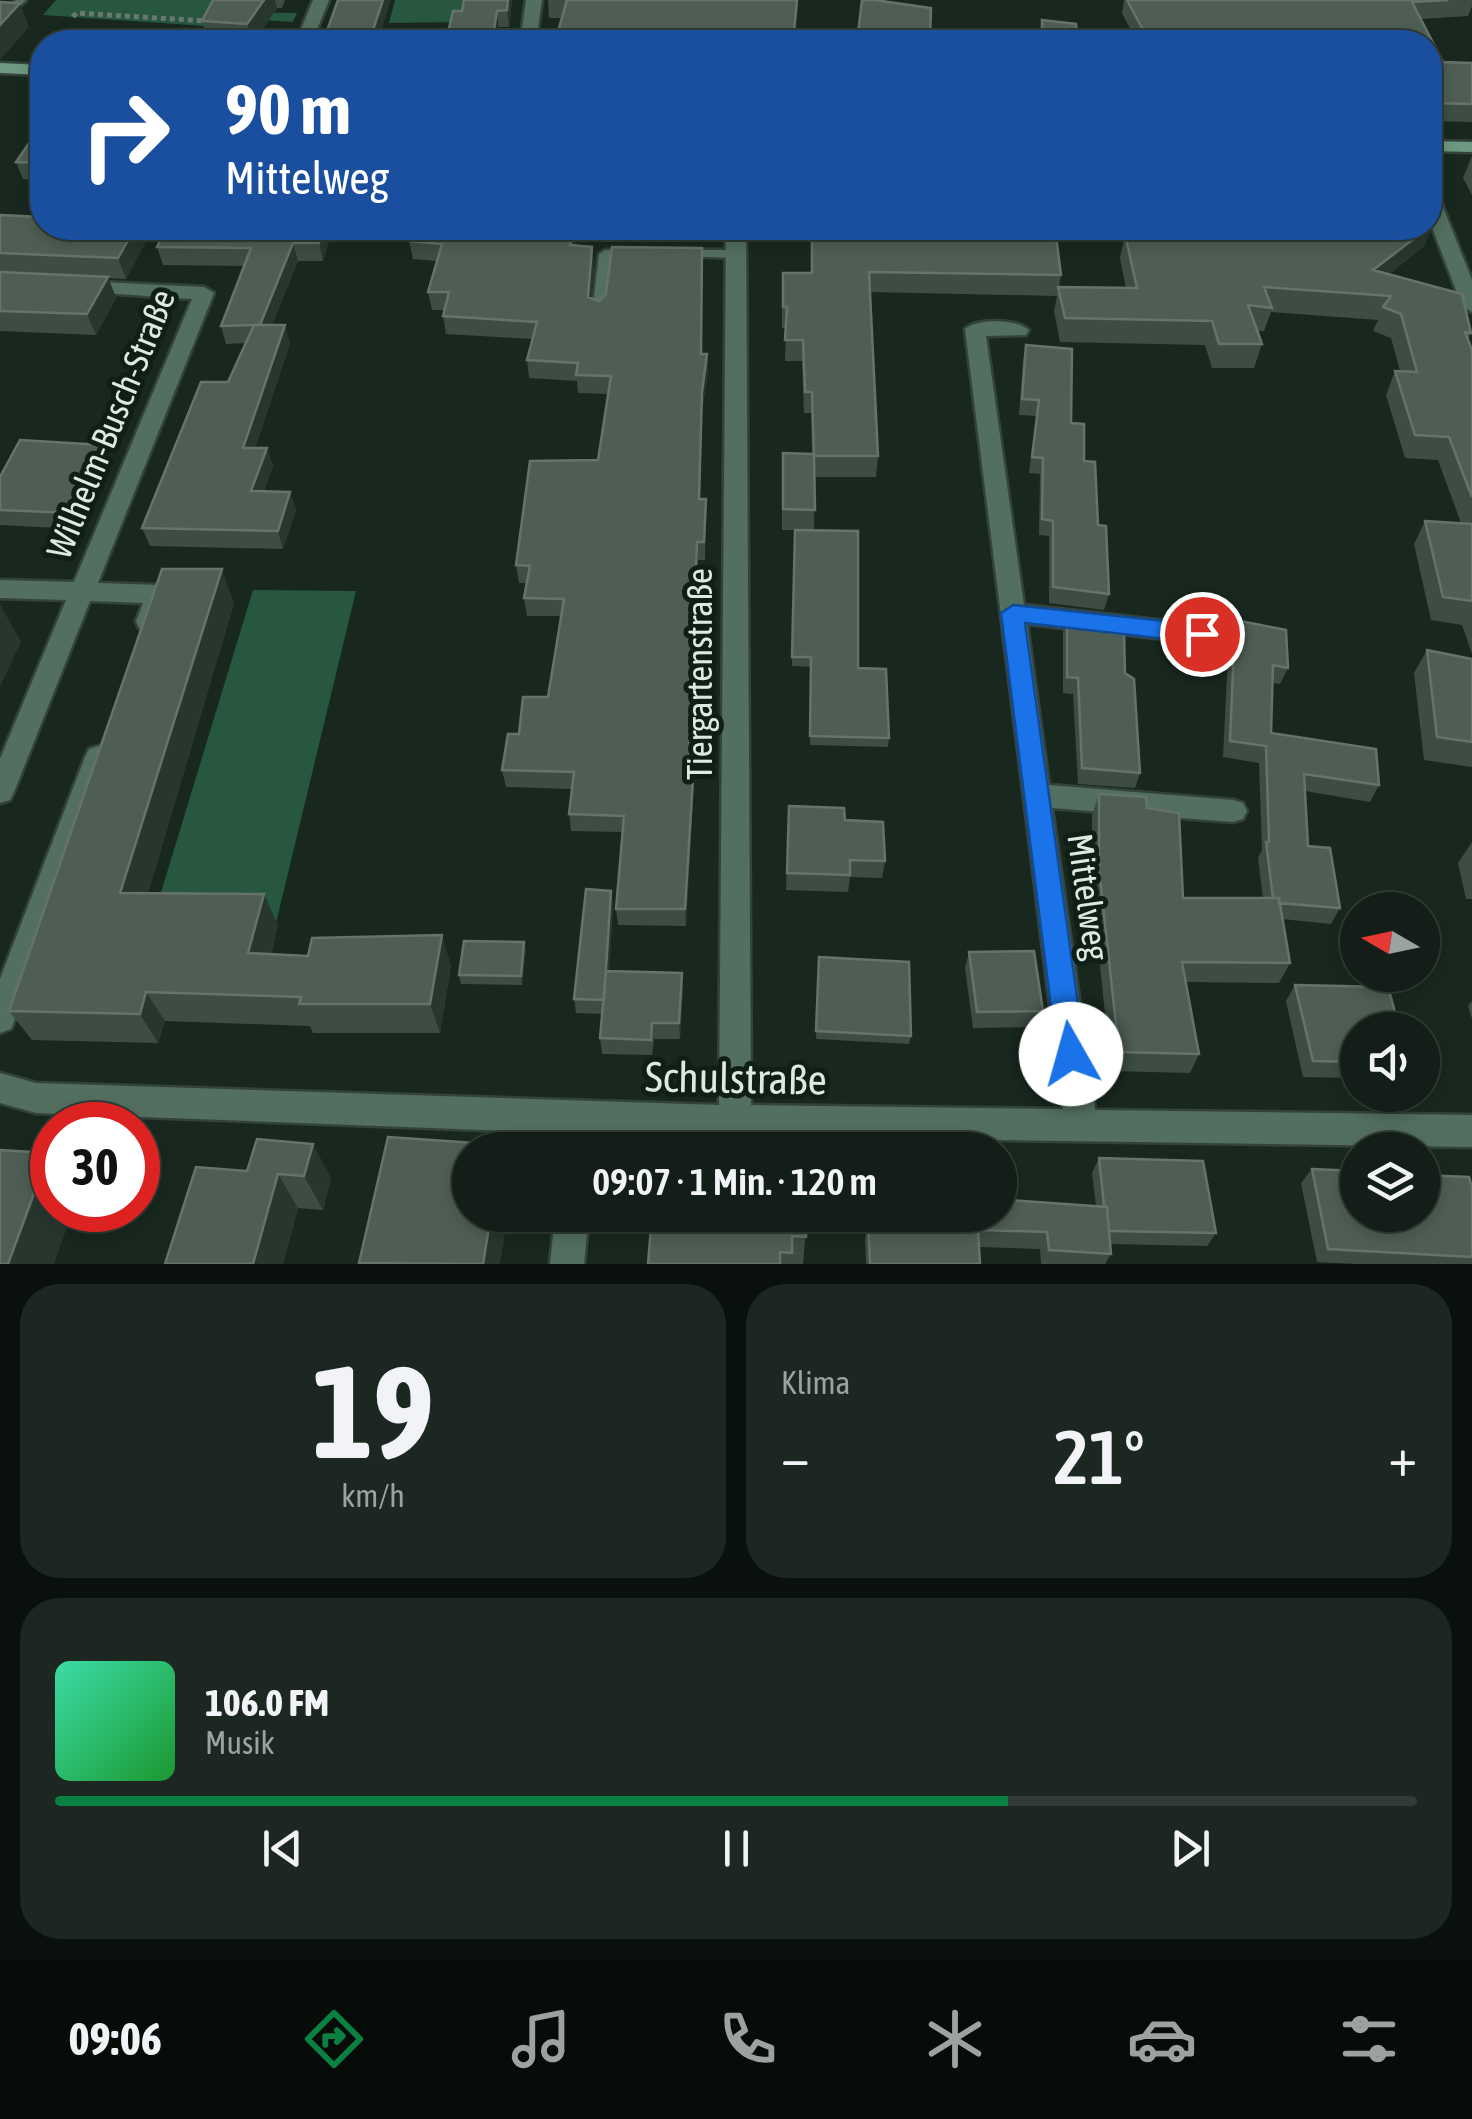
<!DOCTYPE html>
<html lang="de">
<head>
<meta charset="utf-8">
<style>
  body { margin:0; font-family:"Asap Condensed",sans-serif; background:#1b2720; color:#f1f3f6; height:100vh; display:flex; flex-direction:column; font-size:38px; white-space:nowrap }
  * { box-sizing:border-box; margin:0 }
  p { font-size:32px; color:#9ca2a1 }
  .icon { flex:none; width:55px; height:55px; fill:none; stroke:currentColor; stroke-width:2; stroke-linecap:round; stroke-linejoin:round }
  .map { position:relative; height:1264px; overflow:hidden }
  .panel { display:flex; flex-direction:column; gap:20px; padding:20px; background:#0a100d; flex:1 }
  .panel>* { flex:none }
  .guide { position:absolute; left:30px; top:30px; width:1412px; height:210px; border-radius:40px; box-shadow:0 5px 15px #0003,0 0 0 2px #313c36; background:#1a4fa0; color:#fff; overflow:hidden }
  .needle { width:65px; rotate:279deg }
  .fabs { position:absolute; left:1340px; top:892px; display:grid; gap:20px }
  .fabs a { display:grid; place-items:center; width:100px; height:100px; border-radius:50%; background:#121e17; box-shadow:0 5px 15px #0003,0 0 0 2px #313c36; font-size:50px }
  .speed { position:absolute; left:30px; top:1102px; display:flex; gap:20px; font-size:50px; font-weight:700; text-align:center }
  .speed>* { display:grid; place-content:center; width:130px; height:130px; border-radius:50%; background:#121e17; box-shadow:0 5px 15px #0003,0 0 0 2px #313c36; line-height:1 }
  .speed .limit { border:15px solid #d22; background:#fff; color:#111 }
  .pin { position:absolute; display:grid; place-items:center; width:85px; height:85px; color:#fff; margin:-42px; border:5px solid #fff; border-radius:50%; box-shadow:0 2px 10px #0007 }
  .me { position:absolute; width:110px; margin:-55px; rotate:353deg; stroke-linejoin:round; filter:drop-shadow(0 0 8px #0008) }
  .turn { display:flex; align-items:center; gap:35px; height:210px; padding:0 30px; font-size:45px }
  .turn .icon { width:130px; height:130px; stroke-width:2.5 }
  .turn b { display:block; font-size:70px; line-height:85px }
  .big { font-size:75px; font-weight:600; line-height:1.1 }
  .panel .widget { flex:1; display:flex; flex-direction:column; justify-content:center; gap:15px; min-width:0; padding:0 35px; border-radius:40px; background:#1b2720 }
  .panel .dial { align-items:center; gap:0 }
  .dial b { font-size:130px; line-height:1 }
  .song { display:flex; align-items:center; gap:30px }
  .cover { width:120px; height:120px; border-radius:15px; background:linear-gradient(135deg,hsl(160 70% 55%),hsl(130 70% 35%)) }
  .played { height:10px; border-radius:5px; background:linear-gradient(90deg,#0b8043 70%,#313c36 70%) }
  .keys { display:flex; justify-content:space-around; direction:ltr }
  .heat { display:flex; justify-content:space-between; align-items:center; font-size:55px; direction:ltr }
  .panel .tiles { flex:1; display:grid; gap:20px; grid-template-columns:1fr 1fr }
  .widget:last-child { grid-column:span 2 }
  .trip { position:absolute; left:452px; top:1132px; width:565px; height:100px; border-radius:50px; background:#121e17; box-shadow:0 5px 15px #0003,0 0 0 2px #313c36; font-weight:600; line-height:100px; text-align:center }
  .tab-bar { display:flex; height:160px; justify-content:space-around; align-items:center; background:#070c09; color:#9ca2a1 }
  .tab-bar .icon { width:70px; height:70px }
  .tab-bar .active { color:#0b8043 }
  .tab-bar b { font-size:45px; color:#f1f3f6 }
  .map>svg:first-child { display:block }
  .green { fill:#27573f }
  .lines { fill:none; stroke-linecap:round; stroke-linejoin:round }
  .service-casing { stroke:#34433a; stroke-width:5 }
  .minor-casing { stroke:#34433a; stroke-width:5 }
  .secondary-casing { stroke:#34433a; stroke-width:5 }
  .path { stroke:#6a7870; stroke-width:5; stroke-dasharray:5 4; stroke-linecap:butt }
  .service { fill:#536f5f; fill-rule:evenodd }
  .minor { fill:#536f5f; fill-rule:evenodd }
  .secondary { fill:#6c9980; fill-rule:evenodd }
  .wall { fill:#3d4d44 }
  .shaded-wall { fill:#27372e }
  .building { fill:#4f5e55; stroke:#65736b; stroke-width:2.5 }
  .route { fill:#1a73e8; stroke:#114b97; stroke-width:2.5 }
  .labels { text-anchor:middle; stroke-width:10; stroke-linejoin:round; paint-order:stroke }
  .street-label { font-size:35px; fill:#dfe9e3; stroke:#0f1f16 }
  .near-street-label { font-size:42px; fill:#dfe9e3; stroke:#0f1f16 }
</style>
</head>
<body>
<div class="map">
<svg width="1472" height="1264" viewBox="0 0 1472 1264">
  <rect width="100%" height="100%" fill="#18281f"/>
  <path class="green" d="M56,0h167l-5,12 79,1 -4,9 -48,-3 -16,23h-19l10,-15 -177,-12z
    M395,0h70l-4,22 -72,1z
    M253,590l103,1 -80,332 -124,-1z"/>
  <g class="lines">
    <defs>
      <path id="service" d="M16,0h10l-26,26v-9z
        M605,250h23l6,4 -6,4h-18l-6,54 -6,4 -6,-4 7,-58z
        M686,250h50l6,4 -6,4 -54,-2v-4z"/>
      <path id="minor" d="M313,0h16l-17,42h-16z
        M526,0h16l-6,42h-16z
        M1430,191l9,6 33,83v32l-10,-6 -32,-84z
        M726,228h20l5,877 312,4 -98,-780c12,-11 52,-10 64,1l-3,5 -40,1 38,269 178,20 9,2 4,7 -4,7 -9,2 -175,-19 22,161 184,15 10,3 4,8 -4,8 -10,3 -181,-14 43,302 377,5v32l-874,-13 -2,16h-32l2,-17 -530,-20 -36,-10v-30l36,10 683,22z
        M80,281l124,6 10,6 -116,290 61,2 9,3 3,6 -14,34h-18l-3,-7 7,-18 -53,-2 -76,191 -4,8 -10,3v-44l66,-159 -66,-2v-18l74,2 118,-283 -119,-8 -3,-4z
        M98,746l9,3 4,8 -96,262 -4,10 -11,4v-54l85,-222 4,-8z
        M555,1215h34l-5,49h-34z"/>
      <path id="secondary" d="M0,63l42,2v10l-42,-2z
        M1430,141l42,1v10l-42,-1z"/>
    </defs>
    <use href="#service" class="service-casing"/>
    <use href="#minor" class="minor-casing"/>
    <use href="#secondary" class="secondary-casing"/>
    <path class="path" d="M73,17l3,-4 131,8"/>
    <use href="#service" class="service"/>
    <use href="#minor" class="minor"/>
    <use href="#secondary" class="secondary"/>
  </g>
  <path class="wall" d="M213,0h72l-3,8h-5l-23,34h-46l-6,-21z
    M464,0h48l-3,27h-10l-2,15h-91l42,-9 14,-22z
    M548,0h250l-3,42h-238v-7l5,-17h-13z
    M1124,0h348v6l-4,10 -47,3 22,43 29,1v59l-42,-1v-79h-293l-15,-29z
    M42,124v56l-19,-1 -7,-17z
    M1472,156v39l-9,-17z
    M0,215l140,13 5,15 -19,36 -18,-1 8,20 -20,37 -96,-4z
    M1434,223l-10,23 -35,28 82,59 -3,7 4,10v304l-10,-29 -31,-5 -17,-76 11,-23 36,2 -23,-63 -33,-2 -19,-63 9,-24h5l-9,-33 -18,-7 5,-11 -107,-8 -7,19h-7l5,13 -8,24h-42l-7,-23 -145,-3 -6,-31 3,-15 -187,-4 8,164 -2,21h-61l-1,53 44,138 31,70 -1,9 -78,-2v-78l-18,-1 3,-136h-13v-56l30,-20 -1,-41h-7l-2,-52h-17l1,-33h-4v-34l29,-21 1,-44 -21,-1h101v8l67,2 -1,-10h133l-1,2 -35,-1 6,46 -2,12 67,1 -6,-30 5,-24 44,2 -2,-8h263z
    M166,228h413l-4,17 17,2 2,18 -3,33 110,56h6l1,18 -6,38 -2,89h6l-1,61h-7l-8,201 4,18 -8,147 -68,-1 -2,-16 7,-77 -52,-1 -2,-17 3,-25 -66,-2 -4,-17 17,-36 29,-37 13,-81h-34l-3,-18 2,-15h-7l-3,-18 82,-105 10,-66 -30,-1 -1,-12 -48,-3 -2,-18 5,-21 -86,-5 -3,-18 1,-6h-12l-4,-18 9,-31 -24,-2 -4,-18 5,-8 -82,-1 -9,29h-25l-26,64 18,18 -35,105h12l6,18 -9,25 26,1 6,18 -13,39 -133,-3 -8,-18 86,-146 18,-39 -20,1 -5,-18 23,-60 -81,-1 -6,-18z
    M1026,345l45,78 13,38 14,64 11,69 -5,16 -55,-7v-67l-10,-1 1,-61 -11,-1 7,-57 -17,-1 4,-54z
    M108,461l-29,68 -79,-4v-48z
    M234,603l-86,290 130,32 -7,29 180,11 -11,68h-127l-3,-7 -145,-5 -7,22 -126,-3 -23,-29z
    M1067,616l43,17 15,40 15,100 -5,15 -57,-4 -5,-90 -10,-1v-61z
    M1235,620l53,48 -8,16 -7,-1 -2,50 108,52 -9,17 -65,-11 3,55 32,62 -9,16 -49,-5 8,44 -11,20 -93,-1 13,72 -9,19 -79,-2 -19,-182v-74l7,-21 48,14 36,90h80l-5,-40 4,-8 -3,-87 -36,-6 6,-120z
    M1427,650l45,9v108l-48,-7 -10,-87z
    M789,806l56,14 40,41 -3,17 -32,-1 -2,15 -62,-2z
    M1472,842v57h-6l-8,-36z
    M611,891l2,15 -4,65 74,18 -3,50h-26l-2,16 -50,-1 -2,-16 2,-24 -26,-1 -2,-14z
    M526,950l-4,35 -61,-1 -2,-9z
    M969,952l74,59 -5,16 -65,1 -8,-60z
    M819,957l92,79 -2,8 -93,-5z
    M1295,985l63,45v48l-55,-1 -17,-76z
    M1472,1001v18l-4,-13z
    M1099,1158l117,75 -9,13 -97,-2 1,10 -6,10h-64l-1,-15 -61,-2 1,17h-114l-1,-25 3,-17h16v-7h116l8,-15 88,6 -4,-33z
    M196,1167l135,11 -8,32 -25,-2 -15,56h-118z
    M1312,1169l160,18v77h-115l-40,-2 -16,-79z
    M652,1215h173l-2,15h-17l-3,34h-155z"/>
  <path class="shaded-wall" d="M264,0h11l2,8 -23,34h-2l-5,-18z
    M383,0h8l-13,42h-9z
    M508,0h4l-3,27 -2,-17z
    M797,0h1l-3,42h-2z
    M20,3l9,24 -29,33v-35z
    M497,11l2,16 -2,15h-5z
    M1434,223l-10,23 -60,47 9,-23 55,-42h2z
    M135,228h5l5,15 -19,36 -8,-21z
    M324,228h7l1,4 -9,29 -4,-18z
    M574,228h5l-7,35 -2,-18z
    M293,243l5,18 -33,82 -5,-18z
    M592,247l2,18 -4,50 -2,-18z
    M108,277l8,21 -20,37 -9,-21z
    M285,325l5,18 -41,123 -6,-18z
    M707,354l1,18 -6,38 -2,107 2,-125z
    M101,445l7,16 -29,68 -7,-16z
    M267,448l6,18 -16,43 -6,-18z
    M290,492l6,18 -13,39 -5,-18z
    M697,542l1,18 -8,218 -1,-17z
    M222,569l12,34 -95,321 -19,-31z
    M0,604l21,38 -21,45z
    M694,762v17l-8,147 -1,-17z
    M611,891l2,15 -7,108 -2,-14z
    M264,894l14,31 -15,58 -15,-30z
    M442,935l9,30 -11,68 -10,-29z
    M524,942l2,8 -4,35 -1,-9z
    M682,973l1,16 -3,50 -1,-16z
    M146,992l19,29 -7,22 -18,-29z
    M313,1144l18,34 -8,32 -19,-34z
    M49,1153l3,4v53h21l-19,54h-46z
    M278,1174l20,34 -15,56h-30z
    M491,1215h17l-8,49h-17z"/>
  <path class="building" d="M213,0h51l-17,24 -45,-3z
    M338,0h45l-14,42h-46z
    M464,0h44l-1,10 -10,1 -5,31h-86l3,-9h39l5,-22h9z
    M567,0h230l-4,42h-137l-29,-1 1,-4 -71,-2z
    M862,0h13l56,8 -1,34h-73z
    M1127,0h321l-36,2 31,60 29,1v41l-42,-1v-61h-260l-1,-4 -21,1z
    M0,2l20,1 -20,22z
    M1042,20l34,4 2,18h-36z
    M42,124v39l-26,-1z
    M0,215l42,2v11h93l-17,30 -118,-5z
    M166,228h158l-5,15h-26l-33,82h-5h30l-42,123h24l-16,43 39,1 -12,39 -136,-3 59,-146h27l26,-57 -33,1 30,-78 -94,-1z
    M417,228h157l-4,17 22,2 -4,50 11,4 7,-7 6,-47 90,1 -1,106h6l-5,38 -3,107h7l-2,43h-7l-8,219 5,1 -9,147h-69l8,-93 -55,-2 5,-42 -72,-2 6,-36h11l4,-37h25l16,-98 -40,-1 6,-32 -14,-1 14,-104 68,-1 13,-84 -35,-1 2,-12 -51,-3 10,-38 -94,-6 6,-24h-21l14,-48 -33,-3z
    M812,228h80v8l71,2 -1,-10h93l6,47 -192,-3 9,184h-64l1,54 -32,-1v-56l31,1 -2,-62h-7l-2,-52h-18l2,-33h-4v-34h29z
    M1180,228h248l-55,42 89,24 9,39 -6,-1 7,18v147l-23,-60 -34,-2 -20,-64 22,1 -16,-58 -18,-7 8,-11 -127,-9 8,21 -24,-3 14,39h-43l-7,-23 -147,-3 -7,-31 79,1 -12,-54 58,2z
    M0,272l108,5 -21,37 -87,-3z
    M1026,345l46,4 -1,74 13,1v37l11,1 3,63 8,1 3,68 -56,-7v-66l-11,-2 1,-61 -11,-1 7,-57 -17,-1z
    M20,440l81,5 -29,68 -72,-3v-33z
    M1425,521l47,3v77l-29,-4z
    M795,530l63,1v137l28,1 3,69 -79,-2 1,-79h-19z
    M162,569h60l-102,324 144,1 -16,59 60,3 4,-18 130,-3 -12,69h-131l2,-7 -155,-5 -6,22 -131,-3z
    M1067,616l43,4v13l14,1 1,39 9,6 6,94 -58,-5 -4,-90 -11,-1z
    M1235,620l51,10 2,38 -15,-3 -2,68 105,16 3,36 -75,-11 4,72 22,2 10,60 -61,-5v-5h-6l-7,-56h3l-3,-96 -36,-5z
    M1427,650l45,9v83l-35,-5z
    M1099,794l47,3 1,11 32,5 4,85h96l11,65 -108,-1 17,92 -80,-2 -20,-183z
    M789,806l55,2 1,12 38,2 2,39 -35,-1v15l-63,-2z
    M586,889l25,2 -7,109 -30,-1z
    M464,941l60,1 -3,34 -62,-1z
    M1034,951l9,60 -66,1 -8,-60z
    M819,957l90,5 2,74 -95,-5z
    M606,971l76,2 -3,50h-27l-1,17 -51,-2z
    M1295,985l93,2 12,43h-42v32l-45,-1z
    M388,1137l115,8 -1,5h-32v65h21l-8,49 -124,-1z
    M257,1139l56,5 -9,32 -26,-2 -25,90h-88l31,-97 51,4z
    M669,1146l104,4h-105z
    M0,1150l49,3 -41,111h-8z
    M1000,1155h3l5,45 99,7 4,47 -62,-4 -2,-18 -69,-2 2,34h-110l-2,-42 20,1v-8h112z
    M1099,1158l104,3 13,72 -107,-2 -2,-24 -3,-1z
    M1312,1169l46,2v44h64v-40l47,2 3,10v70l-144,-8z
    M652,1215h155l-1,22 -14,-1v17l-12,-1v12h-132z"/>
  <path class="route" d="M1013,605l189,20 12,9 -12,9 -177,-20 60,431 -4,9 -10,4 -10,-4 -4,-9 -56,-441z"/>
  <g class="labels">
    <g class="street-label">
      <text transform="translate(111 424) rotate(-68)" y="12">Wilhelm-Busch-Straße</text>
      <text transform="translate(700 674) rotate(-90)" y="12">Tiergartenstraße</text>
      <text transform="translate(1088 897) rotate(82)" y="12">Mittelweg</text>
    </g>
    <g class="near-street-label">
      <text transform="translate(736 1078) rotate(1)" y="15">Schulstraße</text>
    </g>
  </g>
</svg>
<div class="fabs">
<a><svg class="needle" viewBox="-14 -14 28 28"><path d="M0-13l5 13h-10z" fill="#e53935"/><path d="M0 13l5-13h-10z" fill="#9ca2a1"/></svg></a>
<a><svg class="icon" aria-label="sound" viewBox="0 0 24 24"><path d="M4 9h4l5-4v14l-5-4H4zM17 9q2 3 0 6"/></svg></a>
<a><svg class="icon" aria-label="layers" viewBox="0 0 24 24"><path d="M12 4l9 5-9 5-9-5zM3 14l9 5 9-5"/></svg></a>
</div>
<div class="speed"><div class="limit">30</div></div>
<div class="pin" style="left:1202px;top:634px;background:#d93025"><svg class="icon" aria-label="arrive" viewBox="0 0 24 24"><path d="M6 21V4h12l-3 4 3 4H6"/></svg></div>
<svg class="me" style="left:1071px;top:1054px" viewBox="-20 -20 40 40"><circle r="19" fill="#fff"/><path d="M0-13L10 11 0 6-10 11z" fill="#1a73e8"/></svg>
<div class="trip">09:07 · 1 Min. · 120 m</div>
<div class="guide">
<div class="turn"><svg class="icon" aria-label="right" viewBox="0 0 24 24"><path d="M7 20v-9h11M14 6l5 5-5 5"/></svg><div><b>90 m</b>Mittelweg</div></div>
</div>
</div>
<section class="panel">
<div class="tiles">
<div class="widget dial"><b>19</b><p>km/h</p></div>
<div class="widget"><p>Klima</p>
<div class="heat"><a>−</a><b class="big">21°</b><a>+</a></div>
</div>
<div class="widget">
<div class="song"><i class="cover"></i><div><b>106.0 FM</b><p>Musik</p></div></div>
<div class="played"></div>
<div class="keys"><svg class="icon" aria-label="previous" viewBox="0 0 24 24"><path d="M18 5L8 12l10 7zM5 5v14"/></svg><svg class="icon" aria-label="pause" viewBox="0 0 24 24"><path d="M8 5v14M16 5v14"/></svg><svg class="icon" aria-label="next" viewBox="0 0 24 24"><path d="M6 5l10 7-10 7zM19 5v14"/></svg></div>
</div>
</div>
</section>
<nav class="tab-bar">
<b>09:06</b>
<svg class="icon active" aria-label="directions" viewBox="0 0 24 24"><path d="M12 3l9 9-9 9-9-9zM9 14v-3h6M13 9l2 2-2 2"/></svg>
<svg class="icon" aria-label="music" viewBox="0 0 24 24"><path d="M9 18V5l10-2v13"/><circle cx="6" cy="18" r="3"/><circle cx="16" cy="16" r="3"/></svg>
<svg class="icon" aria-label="phone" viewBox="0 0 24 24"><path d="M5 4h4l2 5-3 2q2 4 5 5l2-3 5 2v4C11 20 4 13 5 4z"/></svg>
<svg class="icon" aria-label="climate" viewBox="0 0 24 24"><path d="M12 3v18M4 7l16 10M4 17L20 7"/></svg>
<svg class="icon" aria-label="car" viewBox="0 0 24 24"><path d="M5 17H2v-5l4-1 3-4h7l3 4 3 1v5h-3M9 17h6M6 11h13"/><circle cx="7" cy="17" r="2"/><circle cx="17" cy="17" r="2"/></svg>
<svg class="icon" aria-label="filters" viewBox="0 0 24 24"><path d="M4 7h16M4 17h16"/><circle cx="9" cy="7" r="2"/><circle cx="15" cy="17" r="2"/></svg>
</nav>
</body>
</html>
